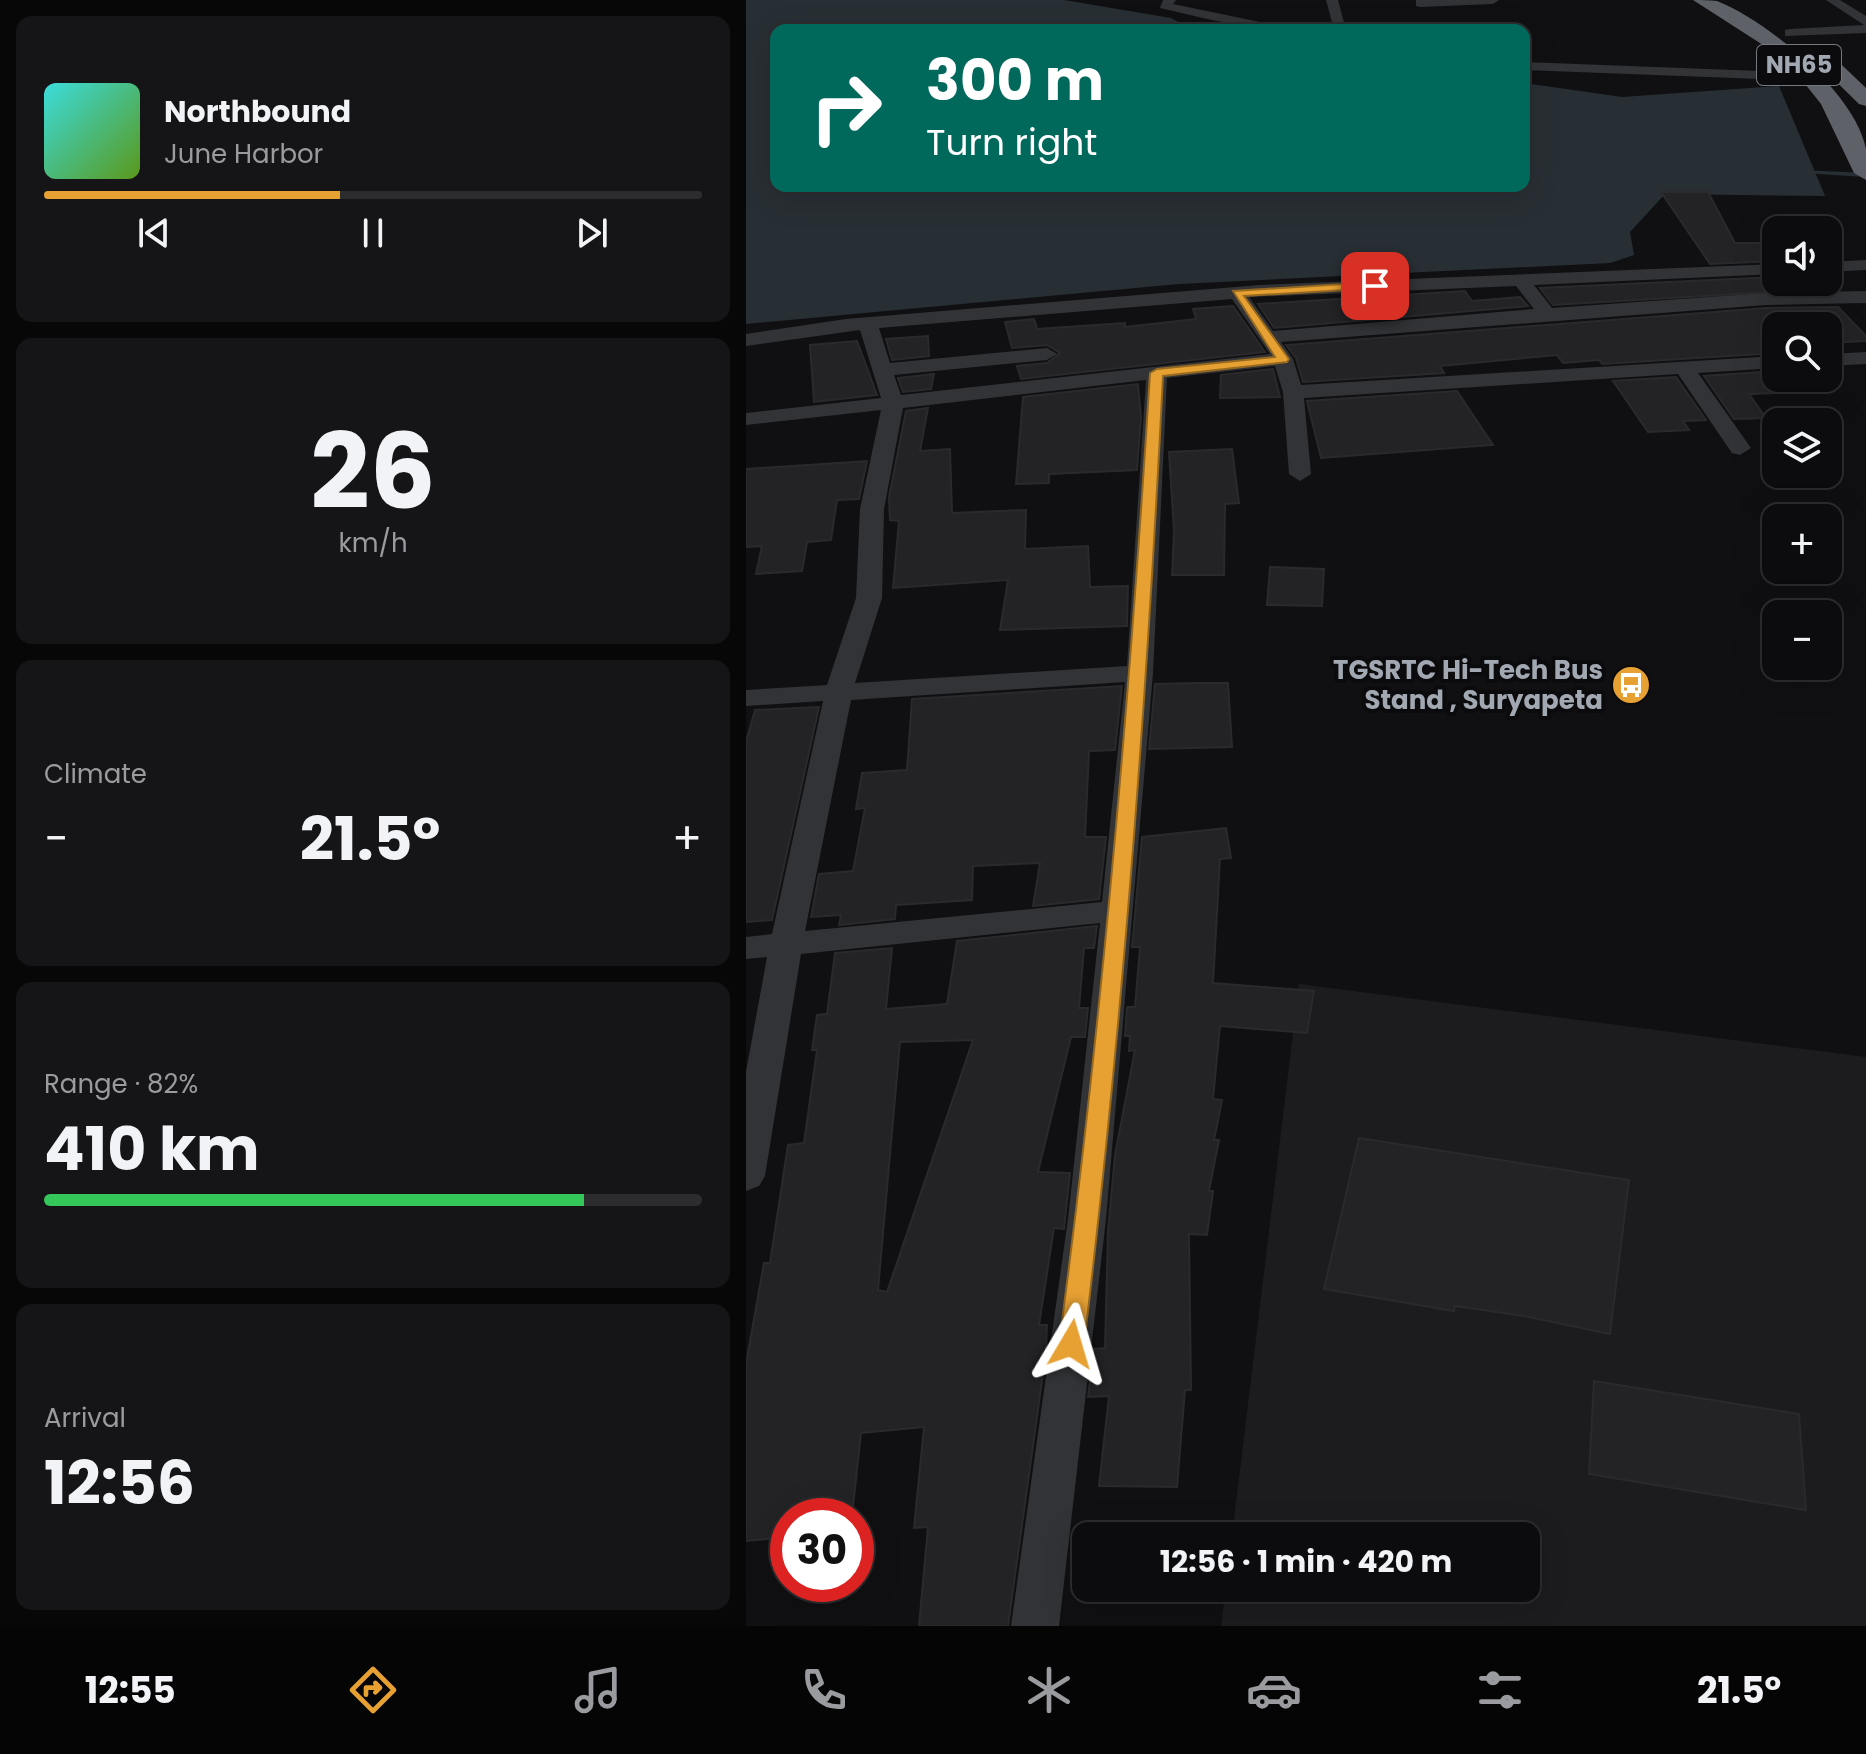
<!DOCTYPE html>
<html lang="en">
<head>
<meta charset="utf-8">
<style>
  body { margin:0; font-family:Poppins,sans-serif; background:#151517; color:#f1f3f6; height:100vh; display:flex; flex-direction:column; font-size:30px; white-space:nowrap }
  * { box-sizing:border-box; margin:0 }
  p { font-size:26px; color:#9a9b9e }
  .icon { flex:none; width:44px; height:44px; fill:none; stroke:currentColor; stroke-width:2; stroke-linecap:round; stroke-linejoin:round }
  .map { position:relative; flex:1; overflow:hidden }
  .drawer { display:flex; flex-direction:column; gap:16px; padding:16px; background:#070708; width:746px }
  .drawer>* { flex:none }
  .banner { position:absolute; left:24px; top:24px; width:760px; height:168px; border-radius:16px; box-shadow:0 8px 32px #0002,0 0 0 2px #2c2c2e; background:#00695c; color:#fff; overflow:hidden }
  .controls { position:absolute; left:1016px; top:216px; display:grid; gap:16px }
  .controls a { display:grid; place-items:center; width:80px; height:80px; border-radius:16px; background:#0c0c0e; box-shadow:0 8px 32px #0002,0 0 0 2px #2c2c2e; font-size:40px }
  .speed { position:absolute; left:24px; top:1498px; display:flex; gap:16px; font-size:40px; font-weight:700; text-align:center }
  .speed>* { display:grid; place-content:center; width:104px; height:104px; border-radius:50%; background:#0c0c0e; box-shadow:0 8px 32px #0002,0 0 0 2px #2c2c2e; line-height:1 }
  .speed .limit { border:12px solid #d22; background:#fff; color:#111 }
  .pin { position:absolute; display:grid; place-items:center; width:68px; height:68px; color:#fff; margin:-34px; border-radius:16px; box-shadow:0 4px 12px #0006 }
  .me { position:absolute; width:88px; margin:-44px; rotate:7deg; stroke-linejoin:round; filter:drop-shadow(0 0 6px #0008) }
  .turn { display:flex; align-items:center; gap:28px; height:168px; padding:0 24px; font-size:36px }
  .turn .icon { width:104px; height:104px; stroke-width:2.5 }
  .turn b { display:block; font-size:56px; line-height:68px }
  .big { font-size:60px; font-weight:700; line-height:1.1 }
  .drawer .tile { flex:1; display:flex; flex-direction:column; justify-content:center; gap:12px; min-width:0; padding:0 28px; border-radius:16px; background:#151517 }
  .drawer .dial { align-items:center; gap:0 }
  .dial b { font-size:104px; line-height:1 }
  .song { display:flex; align-items:center; gap:24px }
  .cover { width:96px; height:96px; border-radius:12px; background:linear-gradient(135deg,hsl(180 70% 55%),hsl(90 70% 35%)) }
  .played { height:8px; border-radius:4px; background:linear-gradient(90deg,#e7a133 45%,#2c2c2e 45%) }
  .keys { display:flex; justify-content:space-around; direction:ltr }
  .heat { display:flex; justify-content:space-between; align-items:center; font-size:44px; direction:ltr }
  .charge { height:12px; border-radius:6px; background:linear-gradient(90deg,#34c759 82%,#2c2c2e 0) }
  .trip { position:absolute; left:326px; top:1522px; width:468px; height:80px; border-radius:16px; background:#0c0c0e; box-shadow:0 8px 32px #0002,0 0 0 2px #2c2c2e; font-weight:700; line-height:80px; text-align:center }
  .dock { display:flex; height:128px; justify-content:space-around; align-items:center; background:#050506; color:#9a9b9e }
  .dock .icon { width:56px; height:56px }
  .dock .current { color:#e7a133 }
  .dock b { font-size:36px; color:#f1f3f6 }
  main { display:flex; flex:1; min-height:0 }
  .map>svg:first-child { display:block }
  .built { fill:#1c1c1e }
  .water { fill:#282f34 }
  .lines { fill:none; stroke-linecap:round; stroke-linejoin:round }
  .stream { fill:#282f34; fill-rule:evenodd }
  .building { fill:#232326; stroke:#2a2a2d; stroke-width:2; fill-rule:evenodd }
  .street { fill:#323336; fill-rule:evenodd }
  .highway { fill:#5e6167; fill-rule:evenodd }
  .route { fill:#e7a133; stroke:#966921; stroke-width:2 }
  .labels { text-anchor:middle; stroke-width:8; stroke-linejoin:round; paint-order:stroke }
  .shield { fill:#0b0b0d; stroke:#757980; stroke-width:2 }
  .shield-label { font-size:24px; font-weight:bold; fill:#a2a8b2 }
  .poi-label { font-size:26px; font-weight:bold; fill:#a2a8b2; stroke:#0b0b0d; text-anchor:end }
</style>
</head>
<body>
<main>
<section class="drawer">
<div class="tile">
<div class="song"><i class="cover"></i><div><b>Northbound</b><p>June Harbor</p></div></div>
<div class="played"></div>
<div class="keys"><svg class="icon" aria-label="previous" viewBox="0 0 24 24"><path d="M18 5L8 12l10 7zM5 5v14"/></svg><svg class="icon" aria-label="pause" viewBox="0 0 24 24"><path d="M8 5v14M16 5v14"/></svg><svg class="icon" aria-label="next" viewBox="0 0 24 24"><path d="M6 5l10 7-10 7zM19 5v14"/></svg></div>
</div>
<div class="tile dial"><b>26</b><p>km/h</p></div>
<div class="tile"><p>Climate</p>
<div class="heat"><a>−</a><b class="big">21.5°</b><a>+</a></div>
</div>
<div class="tile"><p>Range · 82%</p><b class="big">410 km</b><div class="charge"></div></div>
<div class="tile"><p>Arrival</p><b class="big">12:56</b></div>
</section>
<div class="map">
<svg width="1120" height="1626" viewBox="0 0 1120 1626">
  <rect width="100%" height="100%" fill="#101012"/>
  <path class="built" d="M553,984l567,73v569h-645l5,-38h300v-52h-294z"/>
  <path class="water" d="M0,0h318l107,18 23,12h-418v156h748v-103l98,14 157,-11 46,110 -160,-2 -35,38 4,23 -24,8 -431,21 -433,40z"/>
  <g class="lines">
    <path class="stream" d="M1054,170l66,3v4l-64,-4 -2,-1z"/>
  </g>
  <path class="building" d="M915,192h47l27,51h41v18l-66,3z
    M1030,277v5h38l7,7 -268,16 -13,-17z
    M719,291l7,10 48,-4 8,9 -254,22 -16,-24z
    M487,306l32,46 -244,27 -4,-13 30,-3 13,-10 -13,-8 -35,3 -7,-26 29,-3 3,10 88,-6v4l71,-8 -3,-10z
    M1092,307l28,29v5l-38,2v-17h-52v27l-174,11 -3,-4 -36,3 -6,-8 -117,11 4,7 -141,9 -7,-24 -10,-13 480,-37z
    M182,336l1,20 -37,4 -6,-21z
    M111,341l20,54 -63,7 -4,-57z
    M527,369l7,28 -60,1 1,-23z
    M1030,371v7l54,2 -60,3 7,10 -28,1 17,24 -32,1 -30,-43z
    M188,374l-3,15 -28,3 -5,-14z
    M930,377l30,43 -23,1 6,9 -41,2 -35,-51z
    M392,384l3,33 -4,53 -88,4v9l-33,1 7,-87z
    M711,391l36,54 -172,13 -14,-57z
    M182,408l-8,43 30,-2 2,64 74,-3 -1,39 63,-3 2,41 38,-1 -1,40 -127,4 8,-50 -115,8 6,-67 -9,-1 -1,-23 17,-86z
    M486,449l7,54 -14,1 -1,71h-52l2,-44 -5,-79z
    M121,461l-8,38 -22,1 -6,40 -24,2 -5,29 -46,3 6,-28 -16,1v-78z
    M524,567l54,2 -2,37 -55,-1z
    M453,683h29l4,64 -83,2 6,-65z
    M376,686l-7,64 -26,1 -4,86h21l-7,62 -66,7 7,-43 -67,3 -1,34 -76,5 -1,14 -56,6 2,-10 -30,2 8,-43 34,-3 12,-63 -9,1 6,-36 45,-3 5,-71z
    M73,707l-47,213 -26,2v-180l9,-32z
    M480,828l5,30 -11,1 -7,124 101,8 -7,42 -87,-7 -7,73 9,1 -8,40h5l-10,51h4l-6,44 -18,-1 2,156h-6l-8,97 -78,-1 10,-90 -21,1 6,-48 11,-1 3,-117 7,-76 20,-105 -6,1 1,-15h-5l2,-29h8l5,-60h-8l10,-110z
    M351,926l-3,22h-10l-5,60h9l-3,29h-14l-33,135 32,1 -6,56 -10,-1 -15,97h8l-1,27 -38,274h-89l9,-99 -14,1 10,-101 -63,6 -9,83h-64v21l-42,4v-177l18,-101h6l18,-118 16,-2 13,-93h-5l5,-35 10,-1 8,-61 57,-5 -6,61 61,-5 10,-63zM227,1040l-86,252 -9,-2 22,-248z
    M613,1138l270,42 -19,154 -86,-18 -69,-10 -1,5 -130,-22z
    M848,1381l205,33 7,96 -217,-36z"/>
  <g class="lines">
    <path class="street" d="M417,0h13l-3,4 126,26c-48,0 -93,-11 -139,-22z
      M580,0h12l8,30h-12z
      M670,0h83l-6,4 -73,3 -4,-1z
      M1080,0h14l26,16v17l-81,3v-6l5,-1 74,-4z
      M778,62l289,11 7,4 -7,4 -289,-11z
      M1120,260v10l-38,2v-10z
      M1030,264v10l-242,11 18,23 214,-15 100,-2v12l-100,2 -485,37 12,17 8,26 475,-29v12l-78,5 53,75 -11,7 -8,-2 -54,-79 -374,24 7,76 -11,7 -11,-7 -6,-82 -8,-26 -108,12 -14,295 -47,546 -47,407h-48l57,-407 32,-296 -299,31 -36,222 -6,10 -13,5v-119l21,-115 -21,2v-22l26,-3 51,-233 -77,5v-16l81,-5 29,-87 4,-89 21,-99 -135,15v-12l135,-15 -21,-68 -114,16v-12l100,-15 414,-34zM770,286l18,23 -261,22 -24,-34zM486,299l38,55 -369,41 -7,-20 153,-15 10,-6 -10,-6 -157,15 -11,-35zM400,380l-19,286 -272,17 27,-85 2,-89 19,-101zM379,682l-23,220 -297,29 46,-231z
      M1120,352v12l-38,2v-12z"/>
    <path class="highway" d="M947,0c8,0 17,0 24,1 51,20 139,93 149,148 0,10 0,21 0,31l-12,-7 -33,-69 -27,-34 -31,-25z
      M1069,44l7,2 44,42v18l-7,-2 -51,-50 -3,-4 3,-4z"/>
  </g>
  <path class="route" d="M629,282l4,6 -135,8 45,63 -2,3 -124,14c-16,323 -40,647 -79,968l-4,8 -9,3 -9,-3 -3,-8c43,-322 71,-647 91,-971l7,-4 118,-12 -42,-66z"/>
  <defs>
    <symbol id="bus-disc" viewBox="-11 -11 22 22"><circle r="9.5" fill="#e7a133" stroke="#0b0b0d"/><path d="M-5-6H5V4H4V6H2V4H-2V6H-4V4H-5ZM-3.5-4V0h7V-4ZM-3.5 1.2v1.5H-2V1.2ZM2 1.2v1.5H3.5V1.2Z" fill="#fff"/></symbol>
  </defs>
  <g fill-rule="evenodd">
    <use href="#bus-disc" x="863" y="663" width="44" height="44"/>
  </g>
  <g class="labels">
    <rect class="shield" x="1011" y="45" width="84" height="40" rx="6"/>
    <g class="shield-label">
      <text x="1053" y="73">NH65</text>
    </g>
    <g class="poi-label">
      <text x="857" y="679">TGSRTC Hi-Tech Bus<tspan x="857" dy="30">Stand , Suryapeta</tspan></text>
    </g>
  </g>
</svg>
<div class="controls">
<a><svg class="icon" aria-label="sound" viewBox="0 0 24 24"><path d="M4 9h4l5-4v14l-5-4H4zM17 9q2 3 0 6"/></svg></a>
<a><svg class="icon" aria-label="search" viewBox="0 0 24 24"><circle cx="10" cy="10" r="6"/><path d="M15 15l6 6"/></svg></a>
<a><svg class="icon" aria-label="layers" viewBox="0 0 24 24"><path d="M12 4l9 5-9 5-9-5zM3 14l9 5 9-5"/></svg></a>
<a>+</a>
<a>−</a>
</div>
<div class="speed"><div class="limit">30</div></div>
<div class="pin" style="left:629px;top:286px;background:#d93025"><svg class="icon" aria-label="arrive" viewBox="0 0 24 24"><path d="M6 21V4h12l-3 4 3 4H6"/></svg></div>
<svg class="me" style="left:325px;top:1344px" viewBox="-20 -20 40 40"><path d="M0-17L14 15 0 8-14 15z" fill="#e7a133" stroke="#fff" stroke-width="4"/></svg>
<div class="trip">12:56 · 1 min · 420 m</div>
<div class="banner">
<div class="turn"><svg class="icon" aria-label="right" viewBox="0 0 24 24"><path d="M7 20v-9h11M14 6l5 5-5 5"/></svg><div><b>300 m</b>Turn right</div></div>
</div>
</div>
</main>
<nav class="dock">
<b>12:55</b>
<svg class="icon current" aria-label="directions" viewBox="0 0 24 24"><path d="M12 3l9 9-9 9-9-9zM9 14v-3h6M13 9l2 2-2 2"/></svg>
<svg class="icon" aria-label="music" viewBox="0 0 24 24"><path d="M9 18V5l10-2v13"/><circle cx="6" cy="18" r="3"/><circle cx="16" cy="16" r="3"/></svg>
<svg class="icon" aria-label="phone" viewBox="0 0 24 24"><path d="M5 4h4l2 5-3 2q2 4 5 5l2-3 5 2v4C11 20 4 13 5 4z"/></svg>
<svg class="icon" aria-label="climate" viewBox="0 0 24 24"><path d="M12 3v18M4 7l16 10M4 17L20 7"/></svg>
<svg class="icon" aria-label="car" viewBox="0 0 24 24"><path d="M5 17H2v-5l4-1 3-4h7l3 4 3 1v5h-3M9 17h6M6 11h13"/><circle cx="7" cy="17" r="2"/><circle cx="17" cy="17" r="2"/></svg>
<svg class="icon" aria-label="filters" viewBox="0 0 24 24"><path d="M4 7h16M4 17h16"/><circle cx="9" cy="7" r="2"/><circle cx="15" cy="17" r="2"/></svg>
<b>21.5°</b>
</nav>
</body>
</html>
